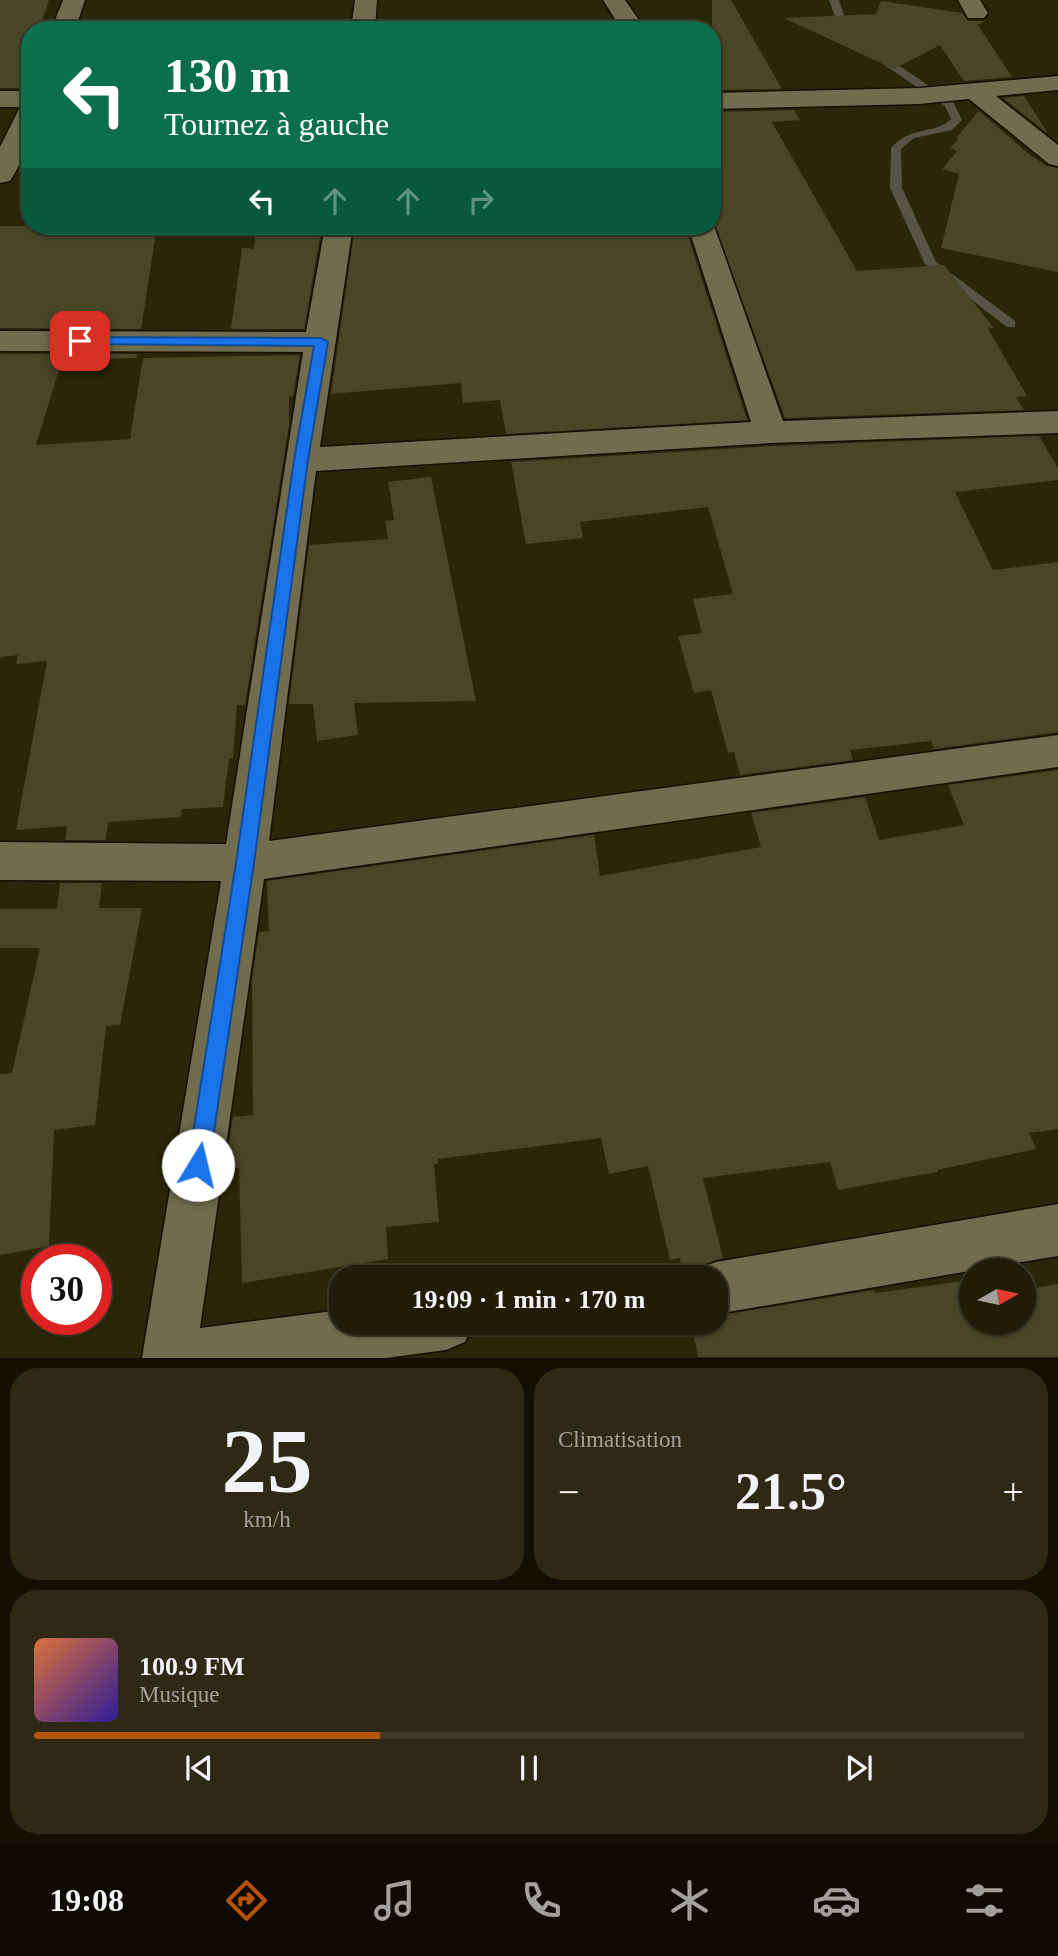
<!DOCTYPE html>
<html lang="fr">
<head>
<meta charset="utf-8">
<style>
  body { margin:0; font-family:Georgia,serif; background:#2d2914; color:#f1f3f6; height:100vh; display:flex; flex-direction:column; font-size:26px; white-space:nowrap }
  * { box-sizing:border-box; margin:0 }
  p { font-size:23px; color:#a2a19b }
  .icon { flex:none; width:38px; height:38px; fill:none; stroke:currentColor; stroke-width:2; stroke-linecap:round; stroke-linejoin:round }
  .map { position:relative; height:1358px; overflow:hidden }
  .side { display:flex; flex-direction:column; gap:10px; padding:10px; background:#120f03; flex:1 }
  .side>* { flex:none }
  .banner { position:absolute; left:21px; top:21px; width:700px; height:214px; border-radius:28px; box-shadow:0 2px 5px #0004,0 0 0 2px #3d3a28; background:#0b6e4f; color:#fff; overflow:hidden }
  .needle { width:46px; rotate:81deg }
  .fabs { position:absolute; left:959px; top:1258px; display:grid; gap:14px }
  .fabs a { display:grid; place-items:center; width:77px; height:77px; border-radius:50%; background:#201c06; box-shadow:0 2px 5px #0004,0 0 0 2px #3d3a28; font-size:35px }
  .speed { position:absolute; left:21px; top:1244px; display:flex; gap:14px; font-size:35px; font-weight:700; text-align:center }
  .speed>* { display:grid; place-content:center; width:91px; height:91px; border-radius:50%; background:#201c06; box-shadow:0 2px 5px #0004,0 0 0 2px #3d3a28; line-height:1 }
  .speed .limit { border:10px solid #d22; background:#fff; color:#111 }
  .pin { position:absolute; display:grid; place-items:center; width:60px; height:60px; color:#fff; margin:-30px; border-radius:14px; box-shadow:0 4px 10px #0006 }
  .me { position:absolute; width:77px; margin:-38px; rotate:9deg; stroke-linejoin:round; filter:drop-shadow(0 0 5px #0008) }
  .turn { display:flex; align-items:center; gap:24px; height:147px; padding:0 28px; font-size:32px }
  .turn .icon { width:91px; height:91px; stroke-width:2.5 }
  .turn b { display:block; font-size:49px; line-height:60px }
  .lanes { display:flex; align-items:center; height:66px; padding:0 28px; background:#0003; justify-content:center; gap:35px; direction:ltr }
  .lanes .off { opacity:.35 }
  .big { font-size:52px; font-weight:600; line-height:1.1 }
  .side .widget { flex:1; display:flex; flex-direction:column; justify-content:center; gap:10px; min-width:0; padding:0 24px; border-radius:28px; background:#2d2914 }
  .side .dial { align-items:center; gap:0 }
  .dial b { font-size:91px; line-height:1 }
  .song { display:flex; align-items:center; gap:21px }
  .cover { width:84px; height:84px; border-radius:10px; background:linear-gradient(135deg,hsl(20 70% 55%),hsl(250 70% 35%)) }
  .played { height:7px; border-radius:4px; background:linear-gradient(90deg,#b45309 35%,#3d3a28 35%) }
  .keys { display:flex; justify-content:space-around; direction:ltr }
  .heat { display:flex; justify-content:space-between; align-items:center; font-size:38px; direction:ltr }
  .side .tiles { flex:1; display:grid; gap:10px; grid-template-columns:1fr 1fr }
  .widget:last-child { grid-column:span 2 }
  .trip { position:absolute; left:329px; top:1265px; width:399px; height:70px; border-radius:28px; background:#201c06; box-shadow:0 2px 5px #0004,0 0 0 2px #3d3a28; font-weight:600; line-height:70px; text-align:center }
  .tab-bar { display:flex; height:112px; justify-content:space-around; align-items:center; background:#0d0b02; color:#a2a19b }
  .tab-bar .icon { width:49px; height:49px }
  .tab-bar .selected { color:#b45309 }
  .tab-bar b { font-size:32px; color:#f1f3f6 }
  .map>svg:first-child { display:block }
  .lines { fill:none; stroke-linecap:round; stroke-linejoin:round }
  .stream { fill:#565444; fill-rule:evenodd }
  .building { fill:#494527 }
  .minor-casing { stroke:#130e00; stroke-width:3 }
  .minor { fill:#706c4d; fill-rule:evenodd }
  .route { fill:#1a73e8; stroke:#114b97; stroke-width:2 }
</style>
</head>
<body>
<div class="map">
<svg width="1058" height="1358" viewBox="0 0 1058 1358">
  <rect width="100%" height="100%" fill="#2a2608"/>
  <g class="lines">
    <path class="stream" d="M829,0h10l8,24 9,8 -2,2h-6l-10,-9z
      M874,54h8l71,48 9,18 -10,10 -38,8 -13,11 1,39 34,74 79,59v6h-8l-82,-63 -35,-76 1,-40c22,-24 42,-12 60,-29l-6,-13 -71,-48z"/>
  </g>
  <path class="building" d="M0,0h49l-10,30h-9v28l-10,30h-20z
    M712,0h19l51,89 -70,1z
    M881,1l81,12 6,8h16l8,-4 -14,8 34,52 -48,4 -24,-36 -46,24 -110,-51 92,-4z
    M1024,96l23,36v1l-44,-35z
    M794,110l6,10 -28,2 85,149 87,-6 50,63 -6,1 39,67 -11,1 8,13 -239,8 -73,-200v-106z
    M979,111l51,44 17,11 11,2v104l-117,-24 18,-74 -17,-5 15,-18 -7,-3 8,-9 -2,-1z
    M0,226h45l-2,9 114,-8 -16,102 -141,-1z
    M256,226h66l-18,103h-73l11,-81 12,1z
    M355,226h48l1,5 117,-5h118l6,11 42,-4 60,187 -241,14 -6,-34 -37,3 -2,-20 -130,11z
    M0,354h137v4l-75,2 -26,85 94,-6 13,-81 157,-3 -7,41 -4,1v28l-44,280h-8l-4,53h-4l-6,49 -41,2 -1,8 -73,5 -2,18h-41l2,-14 -51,4 31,-169 -31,3 2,-9 -18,2z
    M1039,436l19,32v12l-103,12 38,78 65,-8v170l-124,17 -3,-8 -81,9 3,10 -113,15 -6,-23 -6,1 -17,-63 -17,3 -16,-57 24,-3 -9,-34 40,-5 -25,-87 -128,15 3,16 -57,6 -15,-82 260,-16z
    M431,477l45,224 -122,2 4,32 -41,6 -4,-37h-24l20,-159 79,-6 -3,-18 9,-1 -6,-38z
    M1058,770v359l-29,4 7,16 -99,21v2l-99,18 -8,-28 -127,16 20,80 -27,9 -4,11h-9l-3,-20 -10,2 -22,-94 -39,8 -8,-36 -163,21v5h-4l5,58 -53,5 2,32 -146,24 -3,-115 -14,1 8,-52 20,-2 -1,-135 7,-48 10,-1 -2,-50 327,-46 6,41 161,-29 -10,-34 114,-16 14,43 85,-15 -16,-40z
    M60,883h42l-3,25h43l-22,117 -14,1 -11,99 -41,5 -5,116 -49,9v-181l12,-1 28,-125h-40v-39h57z
    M971,1280v43h53v-33l34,-6v73h-360l-7,-34h25v-7l158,-26 1,3z"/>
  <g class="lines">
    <defs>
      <path id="minor" d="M63,0h22l-10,30h-24z
        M355,0h22l-2,30h-24z
        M603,0h22l21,30h-24z
        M958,0h22l8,13 -4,5h-16z
        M1058,76v14l-62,6 62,49v21l-9,-2 -80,-65 -50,5 -207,5v-16l207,-5z
        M0,91h30c0,37 1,58 -20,90l-10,2v-36l20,-40h-20z
        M712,220l71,201 275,-10v22l-287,10 -455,28 -47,370 789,-106v32l-794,112 -64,449 141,-18v13h132l-8,19 -19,8 -60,8h-244l79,-477 -221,-1v-38l226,2 77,-492 -303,-1v-20l306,1 19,-106h28l-33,221 431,-25 -63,-196h24z
        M1058,1204v52l-342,58v-36h-22l3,-9 19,-7z"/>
    </defs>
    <use href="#minor" class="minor-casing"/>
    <use href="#minor" class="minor"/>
  </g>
  <path class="route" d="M80,337l241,1 7,4 -20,118 -54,403 -45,302 -3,7 -8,3 -7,-3 -3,-7 48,-302 58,-403 20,-114 -238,-2v-6z"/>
</svg>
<div class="fabs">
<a><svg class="needle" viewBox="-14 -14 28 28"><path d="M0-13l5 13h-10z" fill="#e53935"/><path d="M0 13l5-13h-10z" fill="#a2a19b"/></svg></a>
</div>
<div class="speed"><div class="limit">30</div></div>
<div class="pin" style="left:80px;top:341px;background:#d93025"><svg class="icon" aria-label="arrive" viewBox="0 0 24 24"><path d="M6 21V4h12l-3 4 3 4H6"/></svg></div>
<svg class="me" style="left:198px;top:1165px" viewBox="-20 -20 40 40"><circle r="19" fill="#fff"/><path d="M0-13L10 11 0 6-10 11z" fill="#1a73e8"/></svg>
<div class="trip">19:09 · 1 min · 170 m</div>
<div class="banner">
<div class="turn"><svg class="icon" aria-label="left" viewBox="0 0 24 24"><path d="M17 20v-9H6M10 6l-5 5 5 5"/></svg><div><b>130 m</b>Tournez à gauche</div></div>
<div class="lanes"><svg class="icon" aria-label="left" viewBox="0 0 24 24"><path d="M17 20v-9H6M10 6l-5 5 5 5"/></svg><svg class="icon off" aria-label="ahead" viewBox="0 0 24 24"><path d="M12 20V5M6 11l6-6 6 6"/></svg><svg class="icon off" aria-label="ahead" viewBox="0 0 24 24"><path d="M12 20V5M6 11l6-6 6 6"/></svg><svg class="icon off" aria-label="right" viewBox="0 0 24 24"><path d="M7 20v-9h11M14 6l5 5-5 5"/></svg></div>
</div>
</div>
<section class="side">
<div class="tiles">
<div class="widget dial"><b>25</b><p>km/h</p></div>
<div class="widget"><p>Climatisation</p>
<div class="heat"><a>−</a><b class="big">21.5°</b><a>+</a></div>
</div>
<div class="widget">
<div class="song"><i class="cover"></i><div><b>100.9 FM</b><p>Musique</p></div></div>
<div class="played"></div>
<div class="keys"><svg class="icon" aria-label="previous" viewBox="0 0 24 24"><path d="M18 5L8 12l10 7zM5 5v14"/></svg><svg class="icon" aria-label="pause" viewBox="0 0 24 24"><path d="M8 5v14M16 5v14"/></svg><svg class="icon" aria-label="next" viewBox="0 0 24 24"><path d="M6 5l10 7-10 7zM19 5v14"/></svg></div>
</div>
</div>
</section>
<nav class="tab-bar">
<b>19:08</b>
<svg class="icon selected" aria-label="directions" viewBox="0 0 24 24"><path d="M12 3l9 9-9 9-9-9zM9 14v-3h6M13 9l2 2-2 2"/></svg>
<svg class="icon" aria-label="music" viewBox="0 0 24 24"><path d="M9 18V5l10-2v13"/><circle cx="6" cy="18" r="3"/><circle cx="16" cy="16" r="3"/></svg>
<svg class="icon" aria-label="phone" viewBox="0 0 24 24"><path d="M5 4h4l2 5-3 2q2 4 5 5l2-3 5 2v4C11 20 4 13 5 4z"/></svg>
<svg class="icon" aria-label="climate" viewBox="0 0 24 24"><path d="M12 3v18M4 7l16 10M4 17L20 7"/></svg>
<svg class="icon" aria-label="car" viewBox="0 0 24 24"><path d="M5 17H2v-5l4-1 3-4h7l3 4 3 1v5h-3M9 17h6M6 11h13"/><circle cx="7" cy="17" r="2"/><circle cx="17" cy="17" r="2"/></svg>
<svg class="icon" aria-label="filters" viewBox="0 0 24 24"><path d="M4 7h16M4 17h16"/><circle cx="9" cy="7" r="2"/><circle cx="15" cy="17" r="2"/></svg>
</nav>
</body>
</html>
